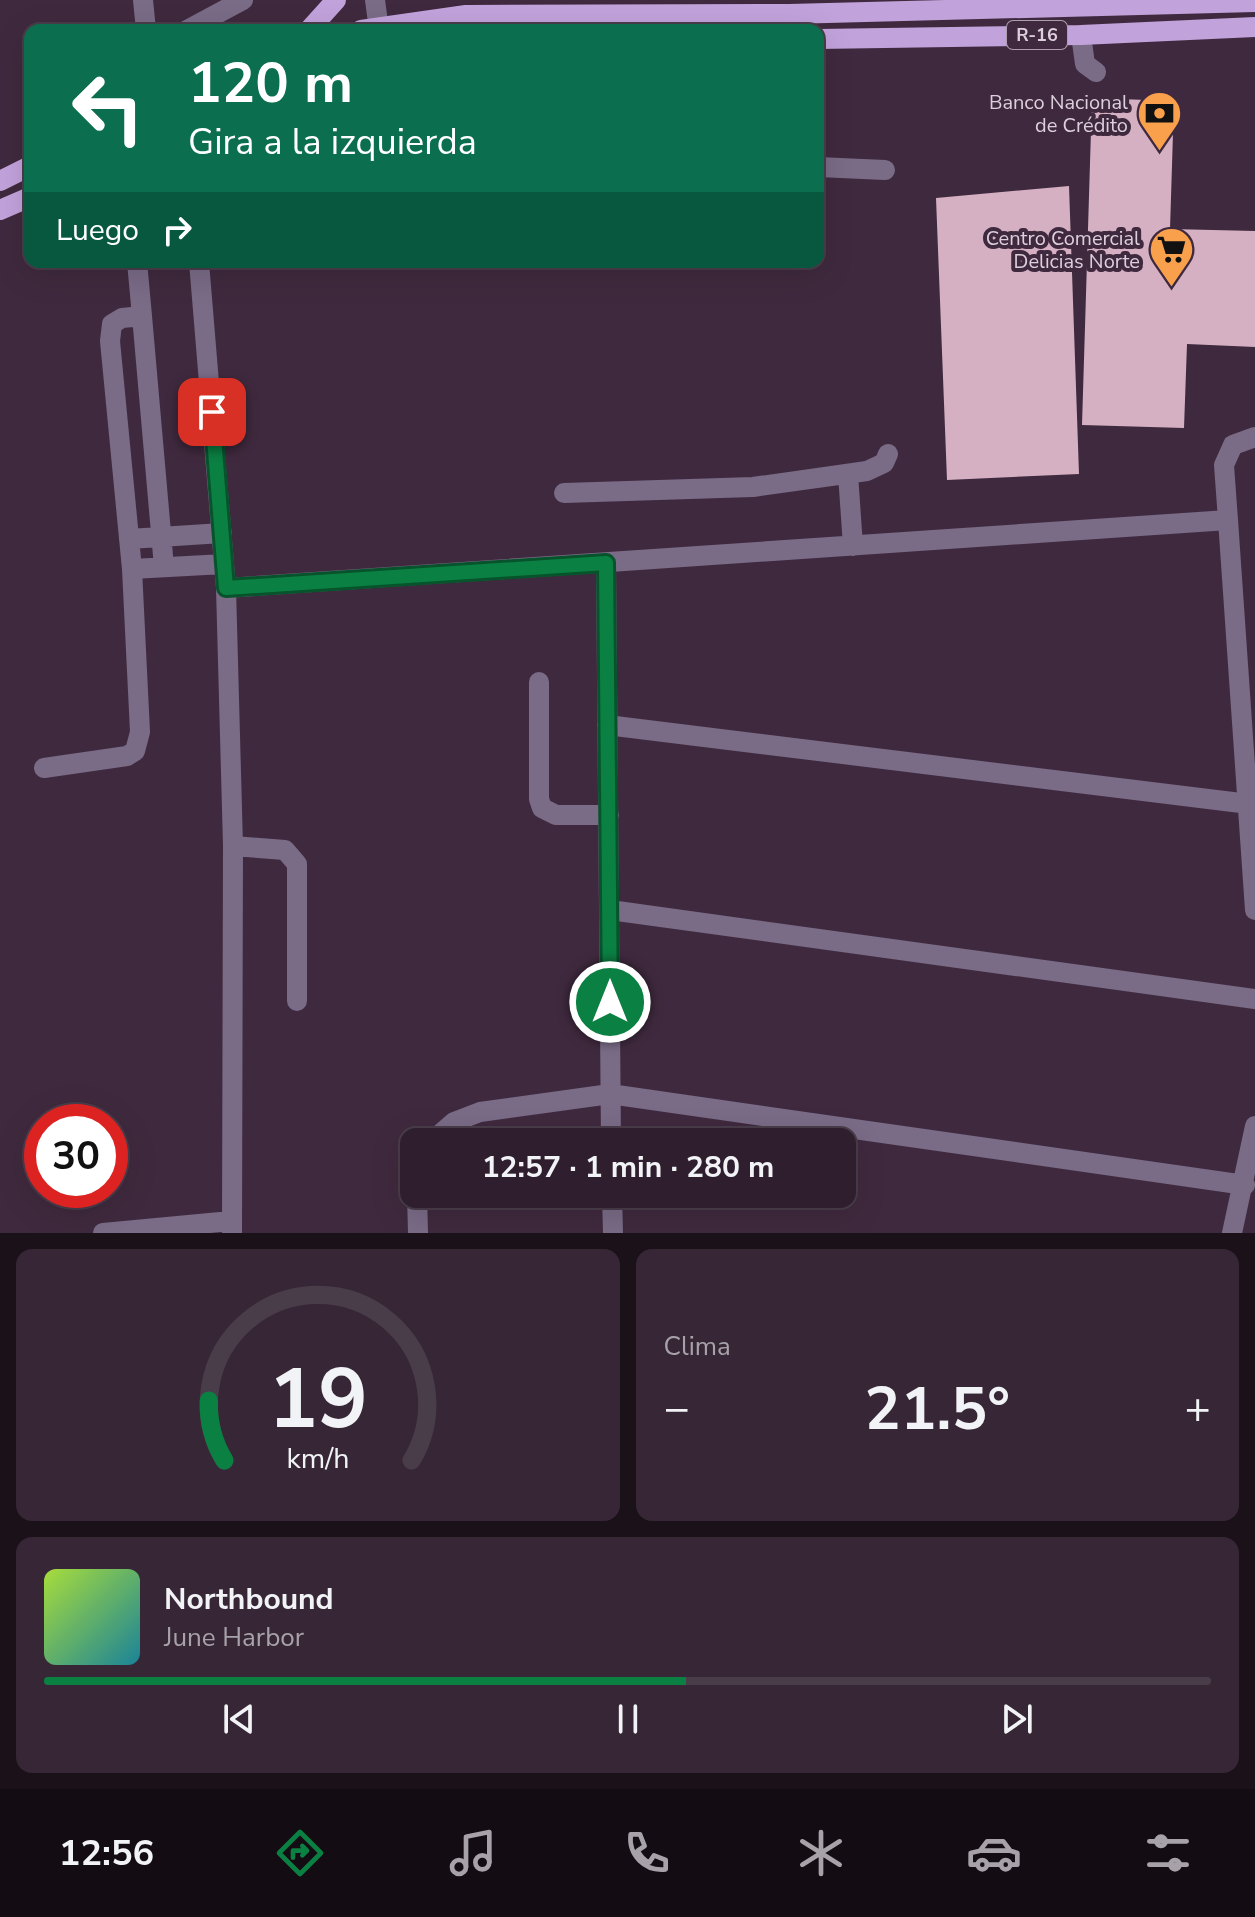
<!DOCTYPE html>
<html lang="es">
<head>
<meta charset="utf-8">
<style>
  body { margin:0; font-family:"Nunito Sans",sans-serif; background:#372736; color:#f1f3f6; height:100vh; display:flex; flex-direction:column; font-size:30px; white-space:nowrap }
  * { box-sizing:border-box; margin:0 }
  p { font-size:26px; color:#a7a2aa }
  .icon { flex:none; width:44px; height:44px; fill:none; stroke:currentColor; stroke-width:2; stroke-linecap:round; stroke-linejoin:round }
  .map { position:relative; height:1233px; overflow:hidden }
  .panel { display:flex; flex-direction:column; gap:16px; padding:16px; background:#1a1119; flex:1 }
  .panel>* { flex:none }
  .hud { position:absolute; left:24px; top:24px; width:800px; height:244px; border-radius:16px; box-shadow:0 8px 32px #0002,0 0 0 2px #4a3d4a; background:#0b6e4f; color:#fff; overflow:hidden }
  .speed { position:absolute; left:24px; top:1104px; display:flex; gap:16px; font-size:40px; font-weight:700; text-align:center }
  .speed>* { display:grid; place-content:center; width:104px; height:104px; border-radius:50%; background:#2f1f2e; box-shadow:0 8px 32px #0002,0 0 0 2px #4a3d4a; line-height:1 }
  .speed .limit { border:12px solid #d22; background:#fff; color:#111 }
  .pin { position:absolute; display:grid; place-items:center; width:68px; height:68px; color:#fff; margin:-34px; border-radius:16px; box-shadow:0 4px 12px #0006 }
  .me { position:absolute; width:88px; margin:-44px; rotate:0deg; stroke-linejoin:round; filter:drop-shadow(0 0 6px #0008) }
  .turn { display:flex; align-items:center; gap:28px; height:168px; padding:0 32px; font-size:36px }
  .turn .icon { width:104px; height:104px; stroke-width:2.5 }
  .turn b { display:block; font-size:56px; line-height:68px }
  .then { display:flex; align-items:center; height:76px; padding:0 32px; background:#0003; gap:16px; font-size:30px }
  .big { font-size:60px; font-weight:700; line-height:1.1 }
  .panel .card { flex:1; display:flex; flex-direction:column; justify-content:center; gap:12px; min-width:0; padding:0 28px; border-radius:16px; background:#372736 }
  .panel .dial { align-items:center; gap:0 }
  .dial svg { height:208px; overflow:visible; fill:none; stroke:#4a3d4a; stroke-width:7; stroke-linecap:round; text-anchor:middle }
  .dial text { fill:#f1f3f6; stroke:none }
  .song { display:flex; align-items:center; gap:24px }
  .cover { width:96px; height:96px; border-radius:12px; background:linear-gradient(135deg,hsl(80 70% 55%),hsl(190 70% 35%)) }
  .played { height:8px; border-radius:4px; background:linear-gradient(90deg,#0b8043 55%,#4a3d4a 55%) }
  .keys { display:flex; justify-content:space-around; direction:ltr }
  .heat { display:flex; justify-content:space-between; align-items:center; font-size:44px; direction:ltr }
  .panel .tiles { flex:1; display:grid; gap:16px; grid-template-columns:1fr 1fr }
  .card:last-child { grid-column:span 2 }
  .trip { position:absolute; left:400px; top:1128px; width:456px; height:80px; border-radius:16px; background:#2f1f2e; box-shadow:0 8px 32px #0002,0 0 0 2px #4a3d4a; font-weight:700; line-height:80px; text-align:center }
  .menu { display:flex; height:128px; justify-content:space-around; align-items:center; background:#130c12; color:#a7a2aa }
  .menu .icon { width:56px; height:56px }
  .menu .active { color:#0b8043 }
  .menu b { font-size:36px; color:#f1f3f6 }
  .map>svg:first-child { display:block }
  .building { fill:#d5b0c2 }
  .lines { fill:none; stroke-linecap:round; stroke-linejoin:round }
  .minor { stroke:#7a6b87; stroke-width:20 }
  .major { stroke:#c2a2db; stroke-width:20 }
  .route-casing { stroke:#07532c; stroke-width:20 }
  .route { stroke:#0b8043; stroke-width:14 }
  .labels { text-anchor:middle; stroke-width:8; stroke-linejoin:round; paint-order:stroke }
  .shield { fill:#3f293e; stroke:#ae9dad; stroke-width:2 }
  .shield-label { font-size:18px; font-weight:bold; fill:#ddcfdc }
  .poi-label { font-size:20px; fill:#ddcfdc; stroke:#3f293e; text-anchor:end }
</style>
</head>
<body>
<div class="map">
<svg width="1255" height="1233" viewBox="0 0 1255 1233">
  <rect width="100%" height="100%" fill="#3f293e"/>
  <path class="building" d="M1092,98l82,3 -4,128 85,2v116l-68,-3 -3,84 -102,-3z
    M1069,186l10,288 -132,6 -11,-282z"/>
  <g class="lines">
    <path class="minor" d="M143,0l3,30
      M375,0l4,30
      M187,30l56,-30
      M1081,35l4,29 11,8
      M818,167l67,3
      M137,262l5,54
      M199,262l27,326 7,258 -1,387
      M848,474l5,72
      M564,493l189,-6 114,-16 17,-8 4,-9
      M1228,520l27,390
      M129,539l93,-6
      M606,563l5,579
      M132,569l92,-5
      M226,588l1002,-68 -4,-55 9,-20 22,-8
      M539,682v117l3,9 14,7h53
      M607,725l642,79
      M44,768l83,-12 8,-5 5,-19 -8,-163 -22,-228 2,-17 10,-6 20,-2 22,251
      M233,846l52,4 12,14v137
      M610,910l645,89
      M431,1142l23,-20 26,-10 130,-18 635,91
      M417,1194l1,39
      M612,1194l1,39
      M103,1233l128,-12
      M1232,1233l23,-107"/>
    <path class="major" d="M309,30l27,-30
      M361,30l105,-15 323,-1 466,-12
      M818,39l263,-4 174,-8
      M0,181l30,-15
      M0,210l30,-13"/>
  </g>
  <g class="lines">
    <defs>
      <path id="route" d="M212,412l14,176 380,-25 4,439"/>
    </defs>
    <use href="#route" class="route-casing"/>
    <use href="#route" class="route"/>
  </g>
  <defs>
    <symbol id="bank-pin" viewBox="-11 -11 22 30"><path d="M0 17L-7.5 6A9.5 9.5 0 1 1 7.5 6Z" fill="#f9a04c" stroke="#3f293e"/><path d="M-6-4H6V4H-6ZM0-2.3a2.3 2.3 0 1 0 0 4.6a2.3 2.3 0 1 0 0-4.6Z" fill="#111"/></symbol>
    <symbol id="supermarket-pin" viewBox="-11 -11 22 30"><path d="M0 17L-7.5 6A9.5 9.5 0 1 1 7.5 6Z" fill="#f9a04c" stroke="#3f293e"/><path d="M-6-5.5h2.5l.6 2H6L4.5 2H-2.5L-4.4-4H-6ZM-1.5 3.2a1.3 1.3 0 1 0 .1 0ZM3 3.2a1.3 1.3 0 1 0 .1 0Z" fill="#111"/></symbol>
  </defs>
  <g fill-rule="evenodd">
    <use href="#bank-pin" x="1134" y="88" width="51" height="69"/>
    <use href="#supermarket-pin" x="1146" y="224" width="51" height="69"/>
  </g>
  <g class="labels">
    <rect class="shield" x="1007" y="21" width="60" height="28" rx="6"/>
    <g class="shield-label">
      <text x="1037" y="41">R-16</text>
    </g>
    <g class="poi-label">
      <text x="1128" y="109">Banco Nacional<tspan x="1128" dy="23">de Crédito</tspan></text>
      <text x="1140" y="245">Centro Comercial<tspan x="1140" dy="23">Delicias Norte</tspan></text>
    </g>
  </g>
</svg>
<div class="speed"><div class="limit">30</div></div>
<div class="pin" style="left:212px;top:412px;background:#d93025"><svg class="icon" aria-label="arrive" viewBox="0 0 24 24"><path d="M6 21V4h12l-3 4 3 4H6"/></svg></div>
<svg class="me" style="left:610px;top:1002px" viewBox="-20 -20 40 40"><circle r="17" fill="#0b8043" stroke="#fff" stroke-width="3"/><path d="M0-11L8 9 0 5-8 9z" fill="#fff"/></svg>
<div class="trip">12:57 · 1 min · 280 m</div>
<div class="hud">
<div class="turn"><svg class="icon" aria-label="left" viewBox="0 0 24 24"><path d="M17 20v-9H6M10 6l-5 5 5 5"/></svg><div><b>120 m</b>Gira a la izquierda</div></div>
<div class="then">Luego<svg class="icon" aria-label="right" viewBox="0 0 24 24"><path d="M7 20v-9h11M14 6l5 5-5 5"/></svg></div>
</div>
</div>
<section class="panel">
<div class="tiles">
<div class="card dial"><svg viewBox="0 0 100 80">
<path d="M14 69A42 42 0 1 1 86 69"/>
<path d="M14 69A42 42 0 0 1 8 46" stroke="#0b8043"/>
<text x="50" y="56" font-size="32" font-weight="700">19</text>
<text x="50" y="72" font-size="11">km/h</text>
</svg></div>
<div class="card"><p>Clima</p>
<div class="heat"><a>−</a><b class="big">21.5°</b><a>+</a></div>
</div>
<div class="card">
<div class="song"><i class="cover"></i><div><b>Northbound</b><p>June Harbor</p></div></div>
<div class="played"></div>
<div class="keys"><svg class="icon" aria-label="previous" viewBox="0 0 24 24"><path d="M18 5L8 12l10 7zM5 5v14"/></svg><svg class="icon" aria-label="pause" viewBox="0 0 24 24"><path d="M8 5v14M16 5v14"/></svg><svg class="icon" aria-label="next" viewBox="0 0 24 24"><path d="M6 5l10 7-10 7zM19 5v14"/></svg></div>
</div>
</div>
</section>
<nav class="menu">
<b>12:56</b>
<svg class="icon active" aria-label="directions" viewBox="0 0 24 24"><path d="M12 3l9 9-9 9-9-9zM9 14v-3h6M13 9l2 2-2 2"/></svg>
<svg class="icon" aria-label="music" viewBox="0 0 24 24"><path d="M9 18V5l10-2v13"/><circle cx="6" cy="18" r="3"/><circle cx="16" cy="16" r="3"/></svg>
<svg class="icon" aria-label="phone" viewBox="0 0 24 24"><path d="M5 4h4l2 5-3 2q2 4 5 5l2-3 5 2v4C11 20 4 13 5 4z"/></svg>
<svg class="icon" aria-label="climate" viewBox="0 0 24 24"><path d="M12 3v18M4 7l16 10M4 17L20 7"/></svg>
<svg class="icon" aria-label="car" viewBox="0 0 24 24"><path d="M5 17H2v-5l4-1 3-4h7l3 4 3 1v5h-3M9 17h6M6 11h13"/><circle cx="7" cy="17" r="2"/><circle cx="17" cy="17" r="2"/></svg>
<svg class="icon" aria-label="filters" viewBox="0 0 24 24"><path d="M4 7h16M4 17h16"/><circle cx="9" cy="7" r="2"/><circle cx="15" cy="17" r="2"/></svg>
</nav>
</body>
</html>
